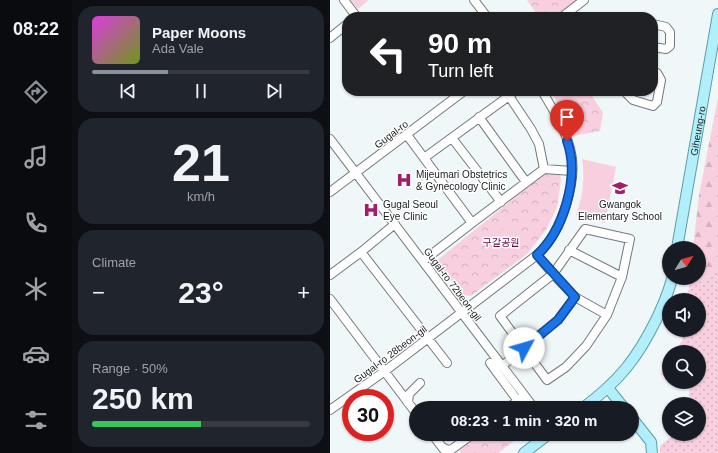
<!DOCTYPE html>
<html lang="en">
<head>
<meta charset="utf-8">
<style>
  body { margin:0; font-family:Arial,"Noto Sans KR",sans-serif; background:#20242c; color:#f1f3f6; height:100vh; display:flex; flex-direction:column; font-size:15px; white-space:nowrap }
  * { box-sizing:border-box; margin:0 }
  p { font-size:13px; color:#9ea1a6 }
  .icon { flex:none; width:22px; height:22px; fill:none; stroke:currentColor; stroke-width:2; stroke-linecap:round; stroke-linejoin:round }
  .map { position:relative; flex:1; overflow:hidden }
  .details { display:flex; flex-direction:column; gap:6px; padding:6px; background:#0d0f14; width:258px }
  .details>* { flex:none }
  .guide { position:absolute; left:12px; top:12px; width:316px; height:84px; border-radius:16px; box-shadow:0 1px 3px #0004; background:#202124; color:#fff; overflow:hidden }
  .needle { width:26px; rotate:53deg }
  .fabs { position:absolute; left:332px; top:241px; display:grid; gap:8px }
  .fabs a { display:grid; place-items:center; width:44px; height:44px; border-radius:50%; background:#171b24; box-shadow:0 1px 3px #0004; font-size:20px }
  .speed { position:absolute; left:12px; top:389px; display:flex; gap:8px; font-size:20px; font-weight:700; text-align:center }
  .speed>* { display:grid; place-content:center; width:52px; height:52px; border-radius:50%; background:#171b24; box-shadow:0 1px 3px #0004; line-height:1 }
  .speed .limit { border:6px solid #d22; background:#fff; color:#111 }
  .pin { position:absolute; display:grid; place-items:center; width:34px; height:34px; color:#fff; margin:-41px -17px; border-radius:50% 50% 50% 0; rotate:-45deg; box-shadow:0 0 4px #0007 }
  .pin .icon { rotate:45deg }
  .me { position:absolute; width:44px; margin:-22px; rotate:51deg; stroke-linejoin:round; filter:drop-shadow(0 0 3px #0008) }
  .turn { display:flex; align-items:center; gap:14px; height:84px; padding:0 20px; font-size:18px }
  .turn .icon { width:52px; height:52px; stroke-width:2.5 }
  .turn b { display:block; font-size:28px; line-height:34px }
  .big { font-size:30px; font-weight:600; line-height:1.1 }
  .details .widget { flex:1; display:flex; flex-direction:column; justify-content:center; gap:6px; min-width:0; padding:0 14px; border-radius:16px; background:#20242c }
  .details .dial { align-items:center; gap:0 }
  .dial b { font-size:52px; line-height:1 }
  .song { display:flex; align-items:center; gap:12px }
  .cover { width:48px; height:48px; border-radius:6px; background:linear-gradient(135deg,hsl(300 70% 55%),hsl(80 70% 35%)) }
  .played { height:4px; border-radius:2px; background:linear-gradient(90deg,#8c9099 35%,#363941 35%) }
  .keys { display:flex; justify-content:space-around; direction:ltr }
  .heat { display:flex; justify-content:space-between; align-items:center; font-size:22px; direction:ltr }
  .charge { height:6px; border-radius:3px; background:linear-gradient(90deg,#34c759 50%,#363941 0) }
  .trip { position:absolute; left:79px; top:401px; width:230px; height:40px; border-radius:20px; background:#171b24; box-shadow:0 1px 3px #0004; font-weight:600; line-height:40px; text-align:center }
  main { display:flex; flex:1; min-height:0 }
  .tabs { display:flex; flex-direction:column; width:72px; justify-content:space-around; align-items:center; background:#090b0e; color:#9ea1a6 }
  .tabs .icon { width:28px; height:28px }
  .tabs .selected { color:#8c9099 }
  .tabs b { font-size:18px; color:#f1f3f6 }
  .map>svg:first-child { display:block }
  .grass { fill:url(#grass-dots) }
  .forest { fill:url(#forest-firs) }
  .park { fill:url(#park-crowns) }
  .pitch { fill:#f8cfdf }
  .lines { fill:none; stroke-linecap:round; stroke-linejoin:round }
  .minor-casing { stroke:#73797b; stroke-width:10 }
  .major-casing { stroke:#5b9eac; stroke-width:12 }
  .minor { stroke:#fff; stroke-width:8 }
  .major { stroke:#b2effb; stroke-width:10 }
  .route-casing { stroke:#114b97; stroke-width:10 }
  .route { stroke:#1a73e8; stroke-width:7 }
  .labels { text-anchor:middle; stroke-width:3; stroke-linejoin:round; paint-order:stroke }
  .street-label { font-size:10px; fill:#191b1c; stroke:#fff }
  .poi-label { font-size:10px; fill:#191b1c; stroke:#fff; text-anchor:start }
  .park-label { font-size:10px; fill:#690540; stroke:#fff }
</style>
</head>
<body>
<main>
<nav class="tabs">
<b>08:22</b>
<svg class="icon selected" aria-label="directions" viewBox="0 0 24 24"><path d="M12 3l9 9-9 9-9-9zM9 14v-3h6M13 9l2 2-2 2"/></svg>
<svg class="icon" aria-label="music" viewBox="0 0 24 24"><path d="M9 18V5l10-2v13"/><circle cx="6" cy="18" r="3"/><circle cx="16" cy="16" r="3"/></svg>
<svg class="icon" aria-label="phone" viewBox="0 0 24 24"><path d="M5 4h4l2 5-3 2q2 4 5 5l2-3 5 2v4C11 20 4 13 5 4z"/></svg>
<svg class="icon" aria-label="climate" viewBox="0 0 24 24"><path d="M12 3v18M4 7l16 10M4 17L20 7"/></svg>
<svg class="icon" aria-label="car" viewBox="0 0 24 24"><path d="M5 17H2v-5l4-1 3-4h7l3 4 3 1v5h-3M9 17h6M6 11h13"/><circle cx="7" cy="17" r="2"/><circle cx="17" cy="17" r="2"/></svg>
<svg class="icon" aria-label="filters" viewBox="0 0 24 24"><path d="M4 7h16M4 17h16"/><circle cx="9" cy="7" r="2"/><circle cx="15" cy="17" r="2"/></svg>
</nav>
<section class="details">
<div class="widget">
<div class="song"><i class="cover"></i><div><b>Paper Moons</b><p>Ada Vale</p></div></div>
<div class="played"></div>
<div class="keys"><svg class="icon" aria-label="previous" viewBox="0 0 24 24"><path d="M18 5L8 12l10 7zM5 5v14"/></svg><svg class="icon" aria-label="pause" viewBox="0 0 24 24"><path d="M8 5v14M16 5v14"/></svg><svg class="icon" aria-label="next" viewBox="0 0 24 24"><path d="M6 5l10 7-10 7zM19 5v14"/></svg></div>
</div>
<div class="widget dial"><b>21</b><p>km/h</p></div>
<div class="widget"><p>Climate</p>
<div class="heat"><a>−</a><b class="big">23°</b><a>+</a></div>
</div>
<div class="widget"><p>Range · 50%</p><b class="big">250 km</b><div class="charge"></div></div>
</section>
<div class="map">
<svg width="388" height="453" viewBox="0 0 388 453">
  <defs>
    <pattern id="grass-dots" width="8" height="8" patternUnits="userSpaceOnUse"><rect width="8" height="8" fill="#f8cfdf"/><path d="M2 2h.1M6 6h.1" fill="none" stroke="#d4b1bf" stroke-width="1.8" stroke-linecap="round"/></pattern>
    <pattern id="forest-firs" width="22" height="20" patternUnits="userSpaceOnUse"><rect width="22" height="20" fill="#f8cfdf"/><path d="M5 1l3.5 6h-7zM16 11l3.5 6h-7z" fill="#d4b1bf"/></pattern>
    <pattern id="park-crowns" width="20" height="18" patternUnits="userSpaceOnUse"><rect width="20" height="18" fill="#f8cfdf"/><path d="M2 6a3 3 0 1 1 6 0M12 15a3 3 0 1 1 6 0" fill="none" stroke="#d4b1bf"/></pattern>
  </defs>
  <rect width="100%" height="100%" fill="#f0f7f9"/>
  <path class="grass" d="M388,269v184h-58v-7l14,-12h25v-30h-10v-22h10v-30h-24l8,-13 -13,-7v-2h29v-30h-15l5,-11z
    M339,361v15l-9,-1z"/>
  <path class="forest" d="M388,97v172l-29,20 1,-11h9v-30h-6l6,-53z"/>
  <path class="park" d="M197,0h50l-22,17h-16z
    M228,91h31l14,22 -3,18 -27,5 -20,-42z
    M214,174h16l1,6 -4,27 -11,23 -19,24 -56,42 -8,-1 -28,-33z
    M150,434h43l-25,19h-37l-2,-3z"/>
  <path class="pitch" d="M21,0h16l1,1 -10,8z
    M252,159l34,8 -11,56 -29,-8c7,-19 9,-36 6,-56z
    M176,223l13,6 -12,22 -12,-7z"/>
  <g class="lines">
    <defs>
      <path id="minor" d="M14,0l12,16 -1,1
        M144,0l13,17
        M232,17l22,-17
        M323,24l13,3 4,5v14l-4,3 -13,-2
        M0,38l17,-14
        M297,91v3l6,6 20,6 4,-4 4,-22 -4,-7 -4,-1
        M179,96l6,-5
        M149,117l47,65
        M77,135l17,23
        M122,138l49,64
        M0,139l204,269
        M214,169l-72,54 -48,-65 85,-62 22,33 8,15 5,25 28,2
        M0,192l134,-101
        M65,224l-34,28 86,111
        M239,250l53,27 8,-38 -45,-10 -32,45 -53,42 47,64 19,-13 20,-21 21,-31 -32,-18
        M93,261l49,-38
        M0,275l31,-23
        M0,299l86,114
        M277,315l15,-38
        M160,363l28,38
        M172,366l56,-46 17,-23 -22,-23 -16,-19
        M78,403l1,-9 11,-11
        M178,408l15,-11
        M0,410l55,-39 152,-116c24,-21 42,-75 33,-107 -6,-21 -17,-39 -28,-57
        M102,434l13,17
        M112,447l6,3 4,-1 21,-15"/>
      <g id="major">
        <path id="s1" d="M347,248l41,-234"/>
        <path d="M278,388l16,20"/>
        <path d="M253,408c36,-27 54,-49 74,-90 6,-13 12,-26 15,-40"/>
        <path d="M302,418l19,24 1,11"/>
        <path d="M194,453l25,-19"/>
      </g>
    </defs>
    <use href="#minor" class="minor-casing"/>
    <use href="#major" class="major-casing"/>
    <use href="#minor" class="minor"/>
    <use href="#major" class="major"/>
  </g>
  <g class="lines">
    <defs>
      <path id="route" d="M194,348l34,-28 17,-23 -38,-42c27,-25 43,-79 30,-114"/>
    </defs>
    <use href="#route" class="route-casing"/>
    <use href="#route" class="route"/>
  </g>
  <defs>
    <symbol id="hospital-bare" viewBox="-9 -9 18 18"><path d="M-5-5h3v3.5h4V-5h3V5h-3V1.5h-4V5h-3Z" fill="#a31d69" stroke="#fff" stroke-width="2.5" paint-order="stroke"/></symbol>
    <symbol id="school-bare" viewBox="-9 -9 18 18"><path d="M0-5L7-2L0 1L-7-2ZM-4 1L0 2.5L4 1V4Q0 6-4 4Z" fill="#a31d69" stroke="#fff" stroke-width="2.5" paint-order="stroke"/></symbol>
  </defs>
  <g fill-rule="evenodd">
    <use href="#hospital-bare" x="63" y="169" width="22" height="22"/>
    <use href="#school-bare" x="279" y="177" width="22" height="22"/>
    <use href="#hospital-bare" x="30" y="199" width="22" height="22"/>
  </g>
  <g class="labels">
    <g class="street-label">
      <text dy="4" stroke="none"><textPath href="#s1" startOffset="119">Giheung-ro</textPath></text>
      <text transform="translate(61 134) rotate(-37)" y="4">Gugal-ro</text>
      <text transform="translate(123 284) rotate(53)" y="4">Gugal-ro 72beon-gil</text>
      <text transform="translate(60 354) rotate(-37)" y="4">Gugal-ro 28beon-gil</text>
    </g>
    <g class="poi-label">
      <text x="86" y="178">Mijeumari Obstetrics<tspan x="86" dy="12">&amp; Gynecology Clinic</tspan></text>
      <text x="53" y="208">Gugal Seoul<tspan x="53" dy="12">Eye Clinic</tspan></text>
      <text x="290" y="208" text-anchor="middle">Gwangok<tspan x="290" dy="12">Elementary School</tspan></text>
    </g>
    <g class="park-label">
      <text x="171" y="246">구갈공원</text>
    </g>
  </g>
</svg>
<div class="fabs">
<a><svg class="needle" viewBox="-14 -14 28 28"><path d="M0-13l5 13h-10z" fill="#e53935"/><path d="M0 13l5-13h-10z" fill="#9ea1a6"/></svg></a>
<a><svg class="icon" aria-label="sound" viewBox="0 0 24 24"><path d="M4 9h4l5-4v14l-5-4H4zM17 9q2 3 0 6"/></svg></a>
<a><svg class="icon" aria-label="search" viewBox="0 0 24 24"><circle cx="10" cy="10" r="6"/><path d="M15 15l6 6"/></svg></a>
<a><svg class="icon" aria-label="layers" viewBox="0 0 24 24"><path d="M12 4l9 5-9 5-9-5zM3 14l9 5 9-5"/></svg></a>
</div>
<div class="speed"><div class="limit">30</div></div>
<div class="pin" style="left:237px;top:141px;background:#d93025"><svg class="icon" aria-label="arrive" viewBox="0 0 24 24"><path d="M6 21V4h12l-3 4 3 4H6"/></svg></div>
<svg class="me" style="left:194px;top:348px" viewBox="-20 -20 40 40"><circle r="19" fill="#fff"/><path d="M0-13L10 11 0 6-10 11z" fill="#1a73e8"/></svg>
<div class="trip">08:23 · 1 min · 320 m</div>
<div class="guide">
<div class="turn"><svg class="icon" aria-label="left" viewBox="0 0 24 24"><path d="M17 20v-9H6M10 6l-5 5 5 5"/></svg><div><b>90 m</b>Turn left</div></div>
</div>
</div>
</main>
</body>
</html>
